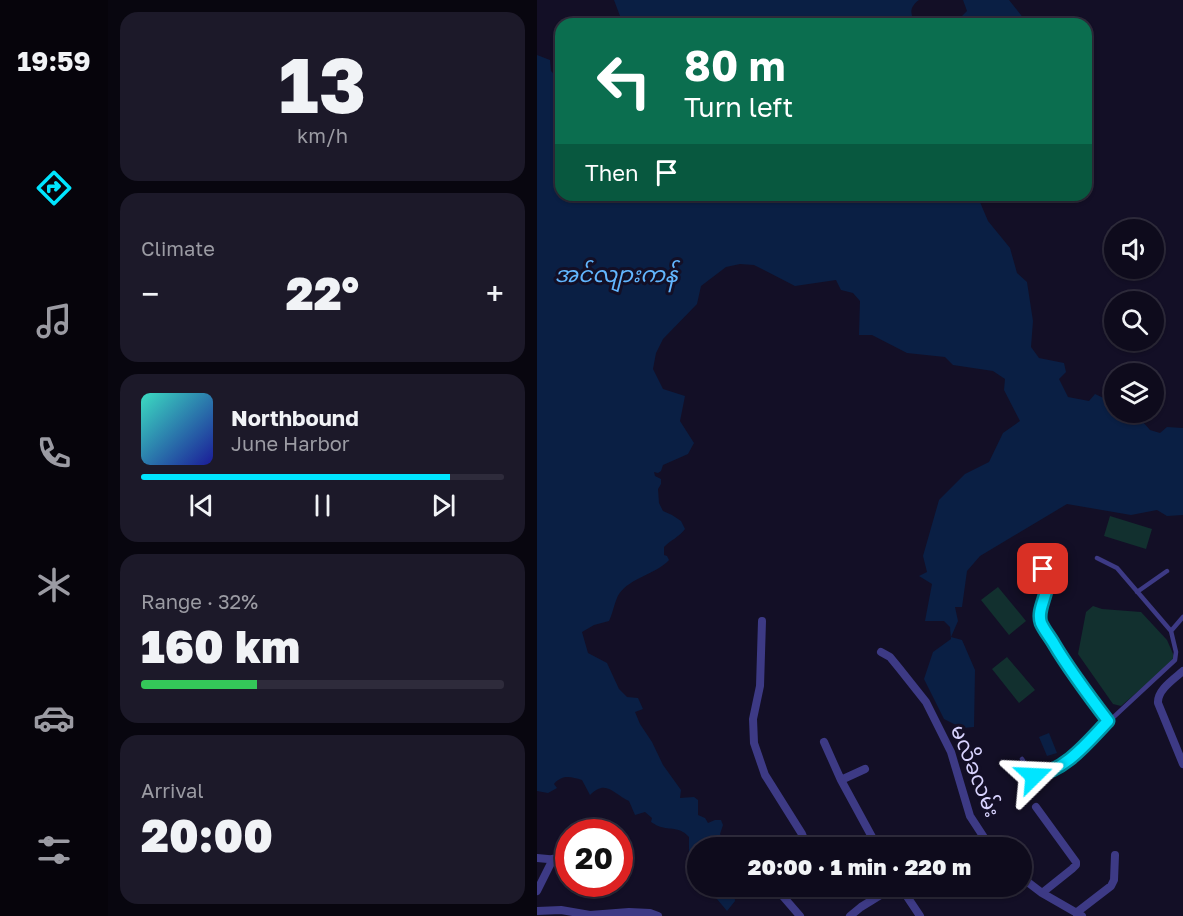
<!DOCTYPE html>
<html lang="en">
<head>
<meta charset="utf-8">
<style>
  body { margin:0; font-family:"Golos Text","Noto Sans Myanmar",sans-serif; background:#1c1929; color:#f1f3f6; height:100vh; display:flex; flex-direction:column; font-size:22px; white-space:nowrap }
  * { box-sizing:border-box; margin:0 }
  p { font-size:20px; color:#9b9ba3 }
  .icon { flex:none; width:33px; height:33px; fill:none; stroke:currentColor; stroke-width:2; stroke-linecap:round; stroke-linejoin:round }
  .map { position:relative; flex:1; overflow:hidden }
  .sheet { display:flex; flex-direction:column; gap:12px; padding:12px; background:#08060f; width:429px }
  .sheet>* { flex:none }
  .hud { position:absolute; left:18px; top:18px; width:537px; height:183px; border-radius:18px; box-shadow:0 2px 4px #0004,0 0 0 2px #2e2b3b; background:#0b6e4f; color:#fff; overflow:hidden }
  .tools { position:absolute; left:567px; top:219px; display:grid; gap:12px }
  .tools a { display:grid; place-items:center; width:60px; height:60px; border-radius:50%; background:#0e0b1c; box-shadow:0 2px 4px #0004,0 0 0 2px #2e2b3b; font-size:30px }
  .speed { position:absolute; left:18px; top:819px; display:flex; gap:12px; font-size:30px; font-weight:700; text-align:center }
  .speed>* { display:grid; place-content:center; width:78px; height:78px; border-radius:50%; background:#0e0b1c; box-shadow:0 2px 4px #0004,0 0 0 2px #2e2b3b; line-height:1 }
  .speed .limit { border:9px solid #d22; background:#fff; color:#111 }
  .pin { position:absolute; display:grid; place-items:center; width:51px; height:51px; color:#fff; margin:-26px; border-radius:12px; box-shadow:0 3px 9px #0006 }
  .me { position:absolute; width:66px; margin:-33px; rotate:69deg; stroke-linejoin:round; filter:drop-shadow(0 0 4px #0008) }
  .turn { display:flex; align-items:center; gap:21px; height:126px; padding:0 30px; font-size:27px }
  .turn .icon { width:78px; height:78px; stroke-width:2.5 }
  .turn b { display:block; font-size:42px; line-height:51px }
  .then { display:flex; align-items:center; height:57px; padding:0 30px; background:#0003; gap:12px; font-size:22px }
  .big { font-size:45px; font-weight:800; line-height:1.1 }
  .sheet .card { flex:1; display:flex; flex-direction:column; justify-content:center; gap:9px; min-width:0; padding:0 21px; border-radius:18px; background:#1c1929 }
  .sheet .dial { align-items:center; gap:0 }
  .dial b { font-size:78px; line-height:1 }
  .song { display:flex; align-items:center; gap:18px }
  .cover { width:72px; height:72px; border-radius:9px; background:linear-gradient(135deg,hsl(170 70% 55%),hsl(240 70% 35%)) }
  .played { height:6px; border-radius:3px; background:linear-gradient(90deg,#00e5ff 85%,#2e2b3b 85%) }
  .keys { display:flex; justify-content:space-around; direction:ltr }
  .heat { display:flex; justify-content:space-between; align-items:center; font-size:33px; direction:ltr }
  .charge { height:9px; border-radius:4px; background:linear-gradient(90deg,#34c759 32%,#2e2b3b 0) }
  .trip { position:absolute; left:150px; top:837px; width:345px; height:60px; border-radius:30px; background:#0e0b1c; box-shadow:0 2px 4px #0004,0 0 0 2px #2e2b3b; font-weight:800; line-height:60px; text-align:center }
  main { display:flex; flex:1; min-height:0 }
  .tabs { display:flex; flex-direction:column; width:108px; justify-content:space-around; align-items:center; background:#06040b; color:#9b9ba3 }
  .tabs .icon { width:42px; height:42px }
  .tabs .selected { color:#00e5ff }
  .tabs b { font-size:27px; color:#f1f3f6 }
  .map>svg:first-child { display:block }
  .green { fill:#12302f }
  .water { fill:#0a1f44 }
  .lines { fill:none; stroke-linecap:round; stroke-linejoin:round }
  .service { stroke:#3d3a85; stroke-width:4.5 }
  .minor { stroke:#3d3a85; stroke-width:8 }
  .route-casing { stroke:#0095a6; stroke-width:15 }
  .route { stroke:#00e5ff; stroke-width:10 }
  .labels { text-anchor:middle; stroke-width:6; stroke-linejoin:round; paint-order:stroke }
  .street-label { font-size:21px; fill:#d9d4ff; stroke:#130f26 }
  .water-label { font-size:22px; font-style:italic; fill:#62b6ff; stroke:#130f26 }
</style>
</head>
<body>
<main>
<nav class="tabs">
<b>19:59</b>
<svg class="icon selected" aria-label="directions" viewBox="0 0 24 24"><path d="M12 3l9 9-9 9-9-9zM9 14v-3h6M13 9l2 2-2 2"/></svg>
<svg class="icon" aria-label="music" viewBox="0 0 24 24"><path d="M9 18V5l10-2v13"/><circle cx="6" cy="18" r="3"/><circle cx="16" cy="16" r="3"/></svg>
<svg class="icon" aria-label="phone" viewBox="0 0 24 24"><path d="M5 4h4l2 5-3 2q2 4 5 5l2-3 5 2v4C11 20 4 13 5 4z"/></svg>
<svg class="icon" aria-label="climate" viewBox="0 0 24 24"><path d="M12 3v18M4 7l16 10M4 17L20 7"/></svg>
<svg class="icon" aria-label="car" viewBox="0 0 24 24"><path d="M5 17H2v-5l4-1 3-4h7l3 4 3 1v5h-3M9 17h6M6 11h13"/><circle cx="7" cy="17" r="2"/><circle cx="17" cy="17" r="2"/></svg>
<svg class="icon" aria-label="filters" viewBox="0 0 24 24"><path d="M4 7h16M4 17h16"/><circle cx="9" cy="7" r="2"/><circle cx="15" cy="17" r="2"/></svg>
</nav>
<section class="sheet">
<div class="card dial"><b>13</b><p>km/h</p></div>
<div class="card"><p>Climate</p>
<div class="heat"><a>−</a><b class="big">22°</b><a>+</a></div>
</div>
<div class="card">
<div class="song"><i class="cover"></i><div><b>Northbound</b><p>June Harbor</p></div></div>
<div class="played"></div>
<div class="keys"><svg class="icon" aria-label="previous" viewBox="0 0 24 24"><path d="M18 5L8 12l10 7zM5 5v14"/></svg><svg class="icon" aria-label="pause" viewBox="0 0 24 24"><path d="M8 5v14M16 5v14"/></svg><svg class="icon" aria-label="next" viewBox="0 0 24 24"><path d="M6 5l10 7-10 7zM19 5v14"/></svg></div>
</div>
<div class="card"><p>Range · 32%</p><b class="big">160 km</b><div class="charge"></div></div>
<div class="card"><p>Arrival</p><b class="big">20:00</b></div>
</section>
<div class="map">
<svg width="646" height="916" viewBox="0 0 646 916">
  <rect width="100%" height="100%" fill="#130f26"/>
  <path class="green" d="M573,516l42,13 -6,20 -42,-13z
    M461,587l28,34 -17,14 -28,-35z
    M556,606l9,3 39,3 26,28 7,16 -3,7 -50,43 -8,-2 -35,-50 8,-42z
    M470,657l28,33 -16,13 -27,-34z"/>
  <path class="water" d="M77,0h305c-10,7 -10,16 -1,24h-295z
    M426,0h46l19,24h-84l14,-4 9,-9z
    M0,55l13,5 1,11 10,11v113h416l11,26 22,27 7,25 10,9 6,39 -2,26 8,11 25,5 2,9 -7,7 9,18 21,4 6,-7 19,9 1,9 20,1 15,17 10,3 7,-6 16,1v87l-16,1 -10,-6 -26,5 -64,-11 -87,52 -13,15 -5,36h-7l3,14 -7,16 11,3 13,30 -1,57 -12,1 -18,-9 -20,-40 9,-27 18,-13 -1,-12 -6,-6h-19l7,-37 -13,-8 8,-4 -4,-16 16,-56 26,-26 24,-12 14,-29 17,-12 -16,-31 1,-11 -12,-8 -40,-6 -8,-8 -38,-4 -35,-18h-13l1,-34 -7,-8 -12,-3 -5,-10 -41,6 -41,-21 -14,-1 -14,3 -25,19 -4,18 -34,35 -7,14 -3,16 10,20 22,7 -5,25 14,22 -6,11 -25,11 -2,6 -3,2 -4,-1 1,4 6,3v5l-3,5 1,14 4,8 9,4 9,6 4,8c-6,8 -14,11 -21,18v8l3,1 2,4c-14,15 -38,17 -50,34 -4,6 -6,19 -10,27l-15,4 -12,7 6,21 19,10 12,26 8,8 11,1 5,11 -8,3 5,12 12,18 11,23 18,25 -1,8 14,-1 4,3v15l7,3 3,5 7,-3h6l2,5 -3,9 8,13 -31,1v28c-9,-11 -8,-25 -8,-39 -9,-10 -16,-7 -28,-10 -2,0 -8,-4 -10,-5l1,-4 -7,-6 -10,3 -6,-14c-14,-6 -23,-23 -39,-6l-8,-15c-11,-3 -19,-6 -28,4l3,4 -9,5 -11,-2z
    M512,733l8,20 -10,3 -8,-19z
    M170,887h27l1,14 -8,10z"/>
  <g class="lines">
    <path class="service" d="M497,570l9,-1c12,18 -8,36 -2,54 3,7 9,14 13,21 16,27 35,52 54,77
      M600,592l30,-21
      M634,631l12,-14
      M485,759l12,17 10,-2 17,-8 114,-106 1,-8 -5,-21 -54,-63 -20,-10"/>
    <path class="minor" d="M225,621l-2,65 -7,33 1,24 11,32 37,59 4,10v4
      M344,652l9,5 9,11 27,34 25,50 19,64 15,23 7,9
      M646,671c-9,8 -26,19 -25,32l25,61
      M287,742l17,38 37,68
      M304,780l24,-11
      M499,807l40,55v3l-4,4 -30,24
      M0,858l32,3
      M484,877l21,16 40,23
      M237,886l26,30
      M363,886l20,30
      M0,891l16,-32
      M0,911l24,-1 29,5 39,-3 21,1 8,3
      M539,913l35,-27 3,-6 1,-25
      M313,916l11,-9 34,-21"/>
  </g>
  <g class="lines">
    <defs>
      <path id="route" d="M497,776c31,-5 53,-33 74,-55 -19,-25 -38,-50 -54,-77 -4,-7 -10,-14 -13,-21 -6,-17 15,-36 2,-54"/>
    </defs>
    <use href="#route" class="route-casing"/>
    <use href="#route" class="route"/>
  </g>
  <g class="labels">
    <g class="street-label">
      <text transform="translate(438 771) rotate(68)" y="7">မလိခလမ်း</text>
    </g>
    <g class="water-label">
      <text x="79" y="282">အင်လျားကန်</text>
    </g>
  </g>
</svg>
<div class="tools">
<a><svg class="icon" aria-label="sound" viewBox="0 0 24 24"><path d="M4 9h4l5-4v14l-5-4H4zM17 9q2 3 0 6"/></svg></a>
<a><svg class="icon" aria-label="search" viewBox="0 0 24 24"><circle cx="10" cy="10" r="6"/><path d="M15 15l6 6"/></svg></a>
<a><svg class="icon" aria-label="layers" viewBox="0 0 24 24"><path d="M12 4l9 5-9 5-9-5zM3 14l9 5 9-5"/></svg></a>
</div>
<div class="speed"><div class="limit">20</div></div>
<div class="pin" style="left:506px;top:569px;background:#d93025"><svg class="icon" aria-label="arrive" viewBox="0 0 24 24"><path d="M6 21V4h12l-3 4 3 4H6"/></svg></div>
<svg class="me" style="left:497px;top:776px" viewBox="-20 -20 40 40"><path d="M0-17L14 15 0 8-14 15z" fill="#00e5ff" stroke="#fff" stroke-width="4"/></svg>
<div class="trip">20:00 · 1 min · 220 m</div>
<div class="hud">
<div class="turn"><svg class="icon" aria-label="left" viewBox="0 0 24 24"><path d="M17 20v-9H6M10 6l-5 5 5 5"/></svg><div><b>80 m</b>Turn left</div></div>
<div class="then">Then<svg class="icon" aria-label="arrive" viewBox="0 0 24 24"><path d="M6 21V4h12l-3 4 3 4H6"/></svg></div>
</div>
</div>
</main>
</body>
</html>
